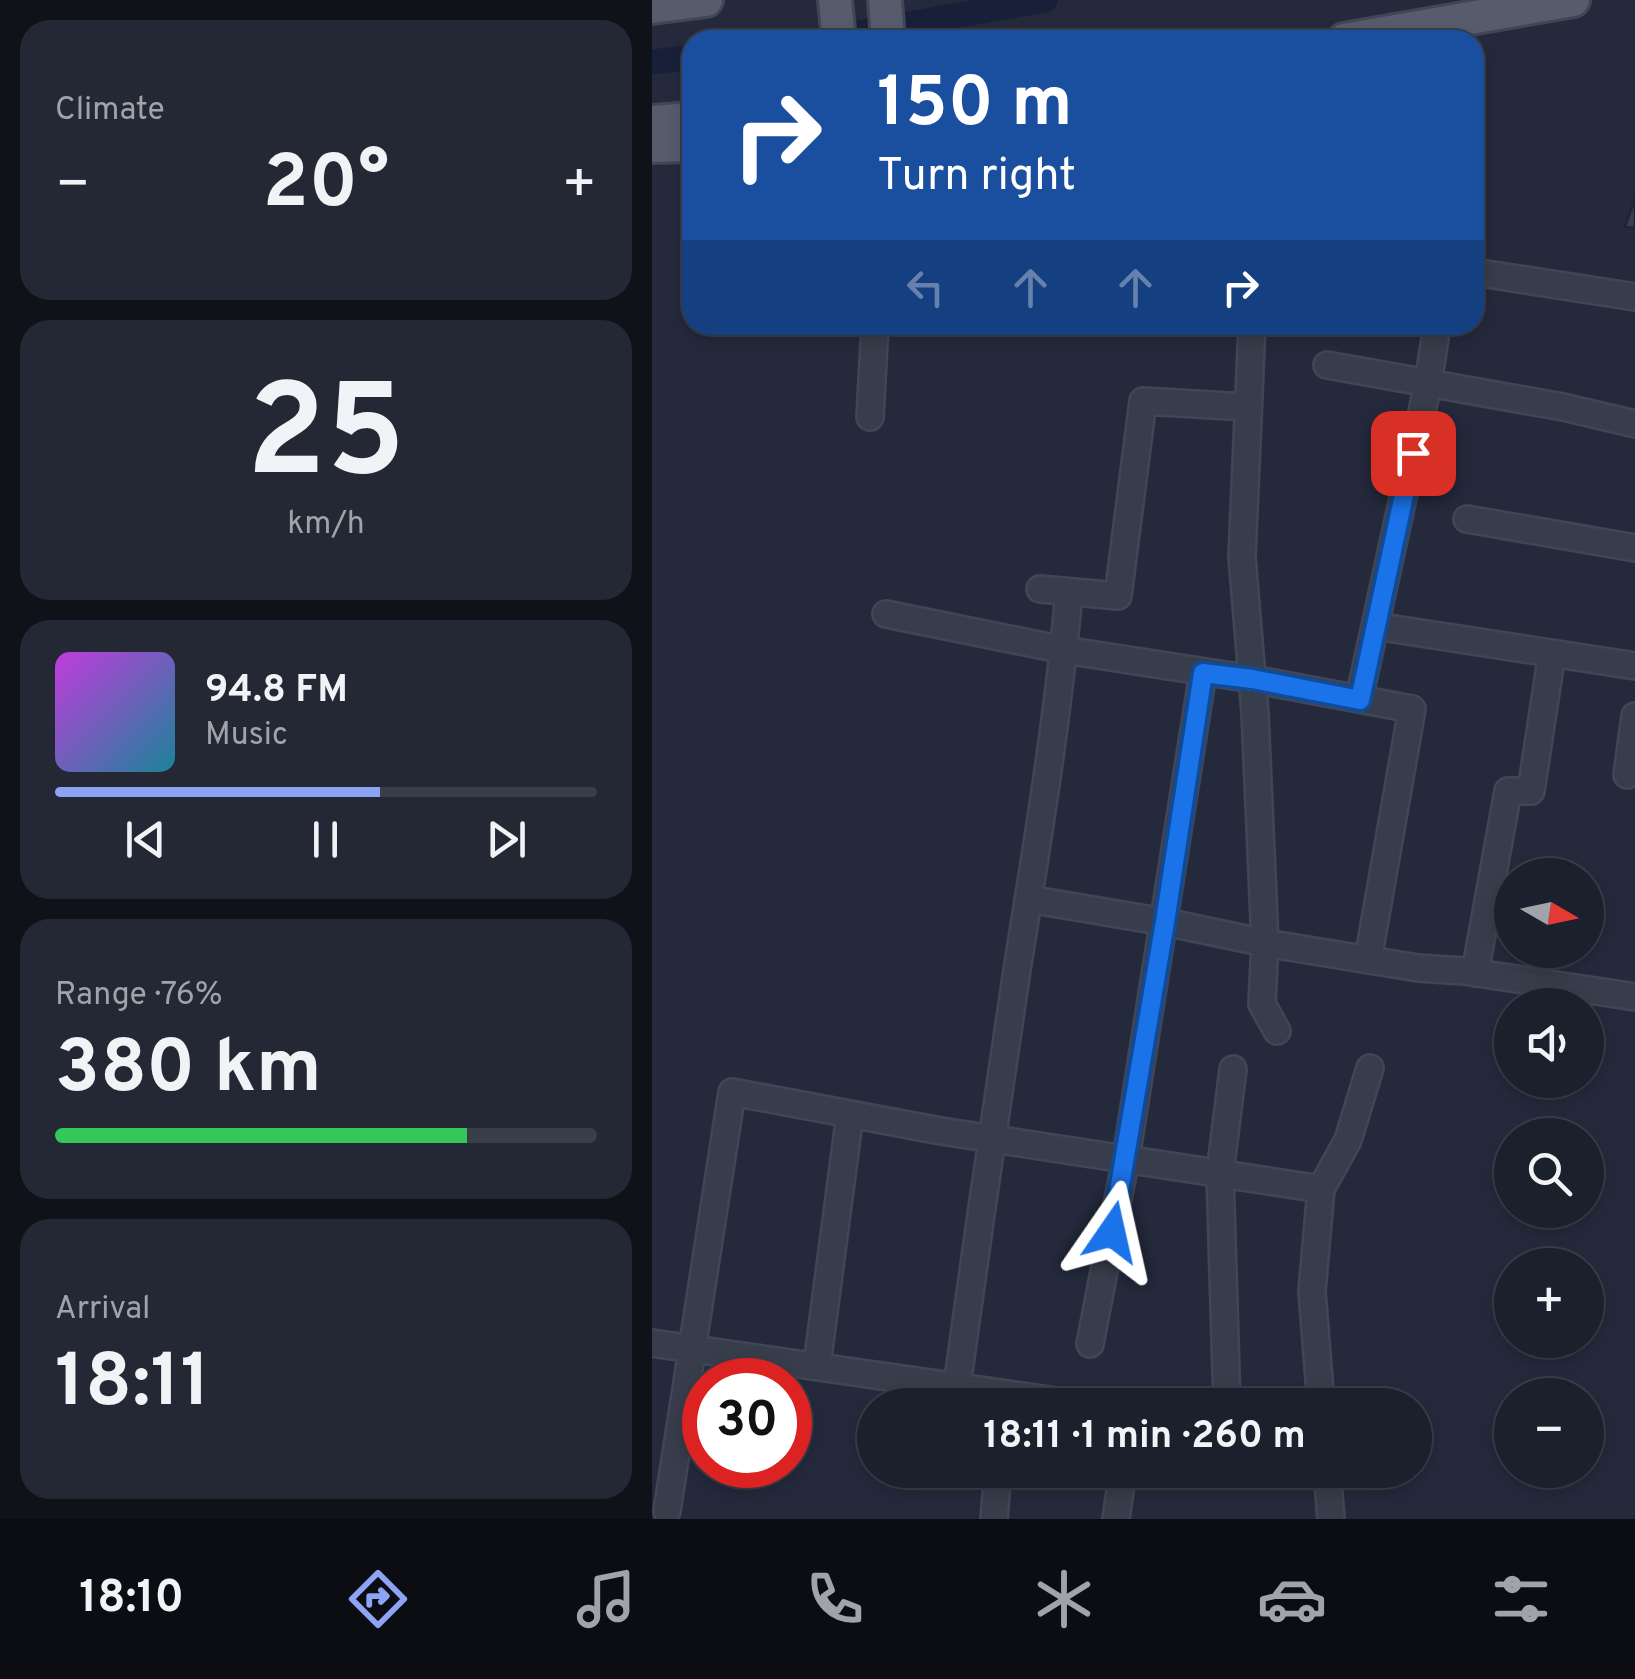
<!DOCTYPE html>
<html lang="en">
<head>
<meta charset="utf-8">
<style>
  body { margin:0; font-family:Overpass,sans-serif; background:#242835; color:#f1f3f6; height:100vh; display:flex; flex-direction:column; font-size:38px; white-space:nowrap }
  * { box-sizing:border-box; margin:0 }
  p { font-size:32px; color:#a0a3aa }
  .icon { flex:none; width:55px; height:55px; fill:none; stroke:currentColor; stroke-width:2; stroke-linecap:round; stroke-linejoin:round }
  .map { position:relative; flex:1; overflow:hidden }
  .side { display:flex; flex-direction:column; gap:20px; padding:20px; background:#0f1219; width:652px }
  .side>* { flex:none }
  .top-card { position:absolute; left:30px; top:30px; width:802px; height:305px; border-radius:30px; box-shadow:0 5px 15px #0003,0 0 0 2px #393e49; background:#1a4fa0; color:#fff; overflow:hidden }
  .needle { width:65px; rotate:99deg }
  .controls { position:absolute; left:842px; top:858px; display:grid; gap:20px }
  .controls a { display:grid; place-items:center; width:110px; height:110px; border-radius:50%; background:#1b202d; box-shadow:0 5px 15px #0003,0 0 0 2px #393e49; font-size:50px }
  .speed { position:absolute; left:30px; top:1358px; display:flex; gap:20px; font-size:50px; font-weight:700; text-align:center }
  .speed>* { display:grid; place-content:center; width:130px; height:130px; border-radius:50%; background:#1b202d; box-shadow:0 5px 15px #0003,0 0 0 2px #393e49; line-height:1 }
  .speed .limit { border:15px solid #d22; background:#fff; color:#111 }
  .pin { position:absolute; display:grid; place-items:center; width:85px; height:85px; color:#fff; margin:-42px; border-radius:20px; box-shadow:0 5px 15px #0006 }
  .me { position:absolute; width:110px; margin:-55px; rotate:11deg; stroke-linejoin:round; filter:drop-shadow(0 0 8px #0008) }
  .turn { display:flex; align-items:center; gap:35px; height:210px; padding:0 30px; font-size:45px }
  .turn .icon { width:130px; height:130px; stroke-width:2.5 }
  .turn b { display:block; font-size:70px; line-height:85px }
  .lanes { display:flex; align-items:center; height:95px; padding:0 30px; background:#0003; justify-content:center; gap:50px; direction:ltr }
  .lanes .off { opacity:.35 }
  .big { font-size:75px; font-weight:700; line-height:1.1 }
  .side .widget { flex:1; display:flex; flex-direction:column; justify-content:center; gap:15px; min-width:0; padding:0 35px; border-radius:30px; background:#242835 }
  .side .dial { align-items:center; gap:0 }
  .dial b { font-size:130px; line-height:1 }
  .song { display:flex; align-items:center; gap:30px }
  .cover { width:120px; height:120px; border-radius:15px; background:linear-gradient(135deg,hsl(290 70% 55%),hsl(190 70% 35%)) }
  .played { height:10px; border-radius:5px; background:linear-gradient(90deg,#8da3f3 60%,#393e49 60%) }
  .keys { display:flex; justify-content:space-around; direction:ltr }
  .heat { display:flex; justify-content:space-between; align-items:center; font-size:55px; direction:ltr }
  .charge { height:15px; border-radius:8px; background:linear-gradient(90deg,#34c759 76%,#393e49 0) }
  .trip { position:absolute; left:205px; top:1388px; width:575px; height:100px; border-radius:50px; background:#1b202d; box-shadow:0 5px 15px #0003,0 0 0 2px #393e49; font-weight:700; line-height:100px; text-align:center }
  .dock { display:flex; height:160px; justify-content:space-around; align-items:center; background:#0b0d12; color:#a0a3aa }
  .dock .icon { width:70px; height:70px }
  .dock .on { color:#8da3f3 }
  .dock b { font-size:45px; color:#f1f3f6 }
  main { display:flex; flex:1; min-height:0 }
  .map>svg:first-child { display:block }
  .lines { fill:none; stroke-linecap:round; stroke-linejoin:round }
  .canal { stroke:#182039; stroke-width:25 }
  .building { fill:#373e52; stroke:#1f2433; stroke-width:2.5 }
  .minor-casing { stroke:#414655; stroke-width:30 }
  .major-casing { stroke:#414655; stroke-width:38 }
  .minor { stroke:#383d4c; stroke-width:25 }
  .major { stroke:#565c6c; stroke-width:32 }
  .route-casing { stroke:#114b97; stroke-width:25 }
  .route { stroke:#1a73e8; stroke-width:18 }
</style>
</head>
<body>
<main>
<section class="side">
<div class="widget"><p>Climate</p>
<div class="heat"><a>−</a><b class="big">20°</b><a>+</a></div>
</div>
<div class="widget dial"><b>25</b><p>km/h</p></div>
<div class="widget">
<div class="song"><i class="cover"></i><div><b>94.8 FM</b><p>Music</p></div></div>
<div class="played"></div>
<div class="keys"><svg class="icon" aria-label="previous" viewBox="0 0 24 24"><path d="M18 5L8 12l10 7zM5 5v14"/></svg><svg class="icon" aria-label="pause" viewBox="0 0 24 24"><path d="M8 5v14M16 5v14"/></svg><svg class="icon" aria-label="next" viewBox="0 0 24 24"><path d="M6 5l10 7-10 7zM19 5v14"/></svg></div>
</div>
<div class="widget"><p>Range · 76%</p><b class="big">380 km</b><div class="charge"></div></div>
<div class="widget"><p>Arrival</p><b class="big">18:11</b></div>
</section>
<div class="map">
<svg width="983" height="1519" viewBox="0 0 983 1519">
  <rect width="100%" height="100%" fill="#242a3c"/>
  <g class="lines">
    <path class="canal" d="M166,40l227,-40
      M0,62l40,-5"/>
  </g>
  <path class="building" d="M983,198v30l-10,-1z"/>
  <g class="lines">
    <defs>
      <path id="minor" d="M822,272l161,25
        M600,325l-10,232 13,156 10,230 -3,61 15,27
        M675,365l236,42 72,17
        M218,417l5,-92
        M815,519l168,29
        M388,589l78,7 25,-195 104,6
        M234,614l178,36 188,29 160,30 -44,251
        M723,626l260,40
        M707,699l69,-315 9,-59
        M975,775l8,-59
        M376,899l137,23 100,21 153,25 46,3 171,26
        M823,973l33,-182h23l21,-138
        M0,1343l432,62
        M438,1344l36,-186 77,-485
        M165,1365l33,-251
        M305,1386c19,-139 39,-277 60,-416 20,-125 41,-251 52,-378
        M575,1405l-7,-232 13,-104
        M669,1405l-9,-114 9,-102 27,-49 22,-72
        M675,1470l4,49
        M15,1511l65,-419 209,39 380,58
        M342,1519l4,-49
        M464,1519l7,-49"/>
      <path id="major" d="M183,0l4,40
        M233,0l3,40
        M0,7l54,-7
        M692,40l229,-40
        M0,122l40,-3
        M0,146l40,-1"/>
    </defs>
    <use href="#minor" class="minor-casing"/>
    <use href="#major" class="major-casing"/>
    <use href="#minor" class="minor"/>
    <use href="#major" class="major"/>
  </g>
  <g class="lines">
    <defs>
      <path id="route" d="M460,1232l53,-310 38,-249 49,6 108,21 53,-247"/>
    </defs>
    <use href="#route" class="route-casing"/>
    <use href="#route" class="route"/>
  </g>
</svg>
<div class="controls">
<a><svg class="needle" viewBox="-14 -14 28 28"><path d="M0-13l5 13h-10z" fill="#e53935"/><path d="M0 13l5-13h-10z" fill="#a0a3aa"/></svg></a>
<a><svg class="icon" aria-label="sound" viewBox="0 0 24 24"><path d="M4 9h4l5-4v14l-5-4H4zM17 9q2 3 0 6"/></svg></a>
<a><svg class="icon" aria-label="search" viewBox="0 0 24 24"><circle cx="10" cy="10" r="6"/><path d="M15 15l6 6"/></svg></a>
<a>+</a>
<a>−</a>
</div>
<div class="speed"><div class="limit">30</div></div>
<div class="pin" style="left:761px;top:453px;background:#d93025"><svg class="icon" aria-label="arrive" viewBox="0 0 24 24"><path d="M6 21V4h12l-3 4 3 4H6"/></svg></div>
<svg class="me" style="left:460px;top:1232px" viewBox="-20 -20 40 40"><path d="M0-17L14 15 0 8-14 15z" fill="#1a73e8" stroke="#fff" stroke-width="4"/></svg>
<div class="trip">18:11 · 1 min · 260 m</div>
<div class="top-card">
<div class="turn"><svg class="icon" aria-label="right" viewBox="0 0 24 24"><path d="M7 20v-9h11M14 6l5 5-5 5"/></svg><div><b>150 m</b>Turn right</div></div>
<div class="lanes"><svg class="icon off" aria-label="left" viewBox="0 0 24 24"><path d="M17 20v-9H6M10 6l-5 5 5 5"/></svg><svg class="icon off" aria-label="ahead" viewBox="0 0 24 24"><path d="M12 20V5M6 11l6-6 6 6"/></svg><svg class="icon off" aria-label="ahead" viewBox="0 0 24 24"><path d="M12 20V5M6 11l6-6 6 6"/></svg><svg class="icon" aria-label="right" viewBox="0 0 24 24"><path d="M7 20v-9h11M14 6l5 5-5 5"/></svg></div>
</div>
</div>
</main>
<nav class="dock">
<b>18:10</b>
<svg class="icon on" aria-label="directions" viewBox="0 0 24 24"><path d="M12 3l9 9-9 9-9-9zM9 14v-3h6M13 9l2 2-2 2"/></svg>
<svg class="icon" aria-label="music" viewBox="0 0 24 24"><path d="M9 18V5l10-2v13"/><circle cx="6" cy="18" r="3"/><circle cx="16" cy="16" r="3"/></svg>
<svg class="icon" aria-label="phone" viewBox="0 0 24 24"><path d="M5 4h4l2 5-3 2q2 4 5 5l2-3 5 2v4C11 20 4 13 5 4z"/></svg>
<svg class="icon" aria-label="climate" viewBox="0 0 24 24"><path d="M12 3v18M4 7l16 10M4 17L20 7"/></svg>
<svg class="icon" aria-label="car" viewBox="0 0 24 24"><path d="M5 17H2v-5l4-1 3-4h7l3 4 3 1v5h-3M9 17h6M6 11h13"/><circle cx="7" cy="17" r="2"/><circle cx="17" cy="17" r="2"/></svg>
<svg class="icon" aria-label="filters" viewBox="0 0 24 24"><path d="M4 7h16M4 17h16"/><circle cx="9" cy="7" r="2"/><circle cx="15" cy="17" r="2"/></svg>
</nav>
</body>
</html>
